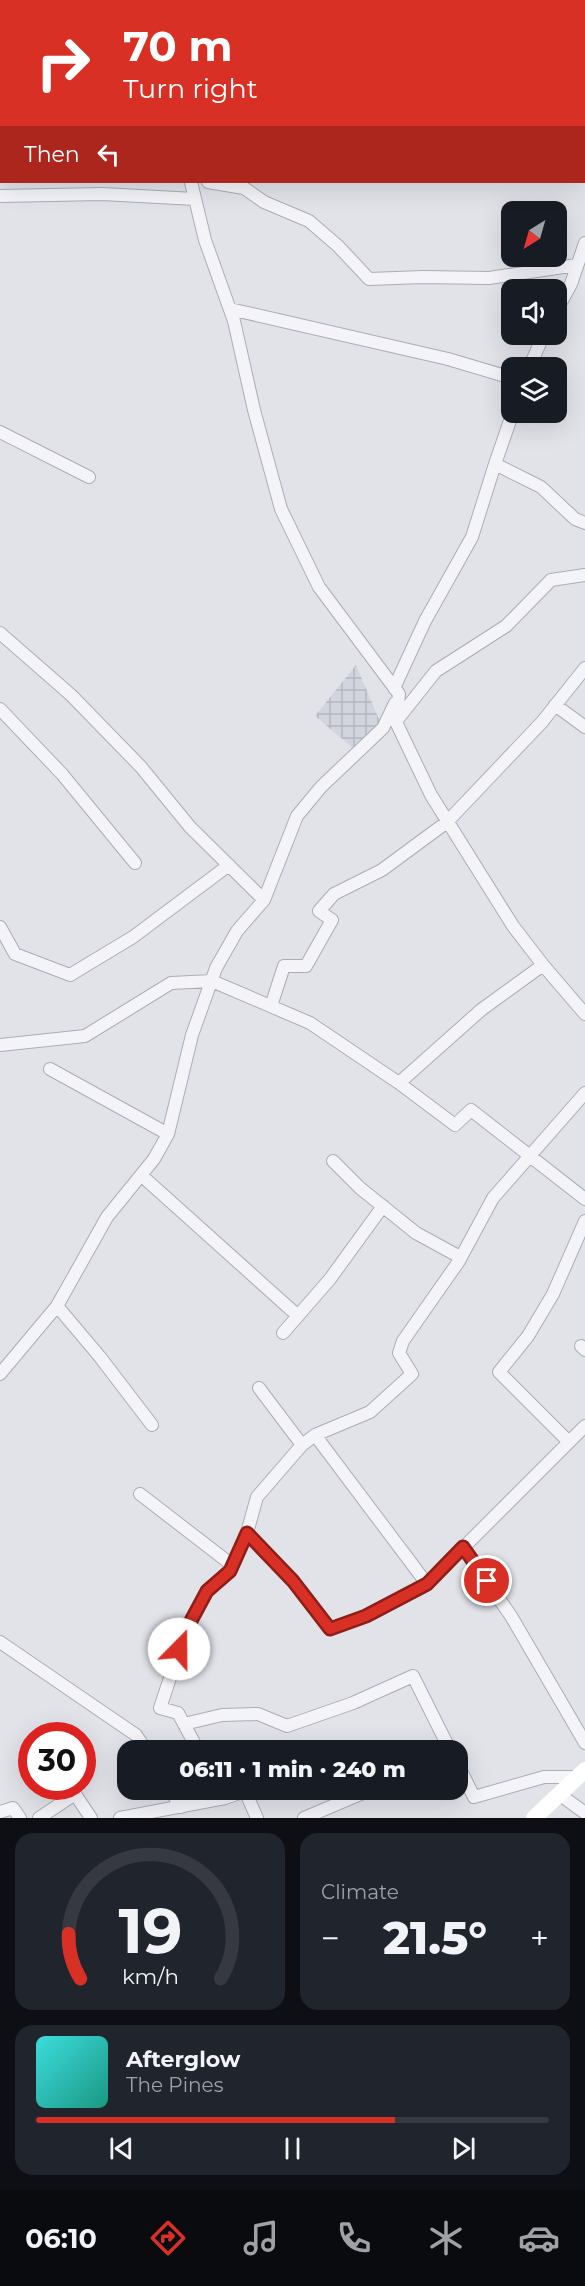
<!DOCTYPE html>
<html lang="en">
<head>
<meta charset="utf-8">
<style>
  body { margin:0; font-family:Montserrat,sans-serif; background:#20242c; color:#f1f3f6; height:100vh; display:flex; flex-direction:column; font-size:22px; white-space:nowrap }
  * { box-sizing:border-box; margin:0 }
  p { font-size:20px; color:#9ea1a6 }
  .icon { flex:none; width:33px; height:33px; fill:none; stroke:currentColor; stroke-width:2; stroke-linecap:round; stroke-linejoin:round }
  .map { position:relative; height:1818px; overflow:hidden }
  .side { display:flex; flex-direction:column; gap:15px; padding:15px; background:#0d0f14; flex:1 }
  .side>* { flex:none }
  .hud { position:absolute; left:0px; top:0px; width:585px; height:183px; box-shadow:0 6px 24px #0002; background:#d93025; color:#fff; overflow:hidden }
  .needle { width:39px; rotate:217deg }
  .buttons { position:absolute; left:501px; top:201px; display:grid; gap:12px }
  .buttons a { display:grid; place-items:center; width:66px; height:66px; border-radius:12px; background:#171b24; box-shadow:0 6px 24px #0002; font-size:30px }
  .speed { position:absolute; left:18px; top:1722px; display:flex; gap:12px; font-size:30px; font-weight:700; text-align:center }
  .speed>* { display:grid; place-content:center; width:78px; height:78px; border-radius:50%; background:#171b24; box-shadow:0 6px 24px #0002; line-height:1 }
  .speed .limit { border:9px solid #d22; background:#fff; color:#111 }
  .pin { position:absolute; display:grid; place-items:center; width:51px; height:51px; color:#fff; margin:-26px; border:3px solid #fff; border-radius:50%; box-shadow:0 2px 6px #0007 }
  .me { position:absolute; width:66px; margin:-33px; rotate:22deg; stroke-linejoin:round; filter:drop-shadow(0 0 4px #0008) }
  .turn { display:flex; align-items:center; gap:21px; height:126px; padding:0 24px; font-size:27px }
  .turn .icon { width:78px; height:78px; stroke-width:2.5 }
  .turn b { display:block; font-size:42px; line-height:51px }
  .then { display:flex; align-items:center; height:57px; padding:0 24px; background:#0003; gap:12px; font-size:22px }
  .big { font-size:45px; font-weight:800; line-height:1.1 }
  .side .card { flex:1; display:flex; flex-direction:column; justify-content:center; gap:9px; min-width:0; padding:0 21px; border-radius:18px; background:#20242c }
  .side .dial { align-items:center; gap:0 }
  .dial svg { height:156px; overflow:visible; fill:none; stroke:#363941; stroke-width:7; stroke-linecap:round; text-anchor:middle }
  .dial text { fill:#f1f3f6; stroke:none }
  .song { display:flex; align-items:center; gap:18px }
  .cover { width:72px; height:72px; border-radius:9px; background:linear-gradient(135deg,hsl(180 70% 55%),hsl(170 70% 35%)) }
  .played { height:6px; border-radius:3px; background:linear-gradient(90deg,#d93025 70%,#363941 70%) }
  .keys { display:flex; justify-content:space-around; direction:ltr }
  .heat { display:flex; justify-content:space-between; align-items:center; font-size:33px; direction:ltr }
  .side .tiles { flex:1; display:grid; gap:15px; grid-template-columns:1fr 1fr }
  .card:last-child { grid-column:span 2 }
  .trip { position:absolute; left:117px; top:1740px; width:351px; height:60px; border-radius:18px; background:#171b24; box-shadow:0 6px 24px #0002; font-weight:800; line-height:60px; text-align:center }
  .tab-bar { display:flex; height:96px; justify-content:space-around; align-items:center; background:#090b0e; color:#9ea1a6 }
  .tab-bar .icon { width:42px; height:42px }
  .tab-bar .current { color:#d93025 }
  .tab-bar b { font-size:27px; color:#f1f3f6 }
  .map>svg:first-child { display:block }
  .industrial { fill:url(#industrial-grid) }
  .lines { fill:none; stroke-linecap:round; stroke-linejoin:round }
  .street-casing { stroke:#aaadb7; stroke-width:14 }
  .street { stroke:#f4f4f8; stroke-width:12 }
  .secondary { stroke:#fff; stroke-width:16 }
  .route-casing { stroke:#8d1f18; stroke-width:15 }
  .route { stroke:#d93025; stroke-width:10 }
</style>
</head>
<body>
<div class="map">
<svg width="585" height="1818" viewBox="0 0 585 1818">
  <defs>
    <pattern id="industrial-grid" width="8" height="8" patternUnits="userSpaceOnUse" patternTransform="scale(1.5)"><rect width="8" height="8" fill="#d3d5de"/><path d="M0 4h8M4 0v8" fill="none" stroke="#b5b7c0"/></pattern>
  </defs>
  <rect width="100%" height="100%" fill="#e1e3e9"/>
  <path class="industrial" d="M356,665l28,66 -24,23 -45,-38z"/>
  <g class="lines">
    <defs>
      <path id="street" d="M150,0v2
        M0,6l2,-1
        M0,64l2,-3
        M191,182l14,58 29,81 20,89 27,99 38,78 80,107 -3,28 35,73 82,131 30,39 42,49
        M208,182l36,6 20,14 45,19 29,25 31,33 54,-2 66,1 88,-13
        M0,196l102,-2 93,5
        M230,309l218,50 64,19
        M556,311l15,-27 14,-41
        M529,368l15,-34
        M513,412l-18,52 46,23 34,32 10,4
        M0,432l89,45
        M0,633l71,62 70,72 49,60 74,73
        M394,688l31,-67 47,-84 23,-73
        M555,705l30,22
        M0,709l62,65 73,89
        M397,720l39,-49 70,-45 45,-46 34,-5
        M0,927l15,27 55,21 63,-38 96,-72
        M271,1006l13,-40h22l26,-46 -13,-9 15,-17 48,-24 65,-48 95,-100 43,-54
        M0,1045l85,-9 86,-53 41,-2 98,42 89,60 56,42 16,-15 114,89
        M50,1069l118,65
        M399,1083l82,-73 62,-45
        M333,1161l27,27 56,45 44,24
        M141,1175l157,141
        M57,1306l43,51 52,68
        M283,1333l47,-54 53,-73
        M581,1346l4,4
        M0,1374l57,-68 50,-89 47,-58 14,-25 24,-99 24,-67 21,-37 27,-31 33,-84 24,-29 62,-59 12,-25
        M259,1388l43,57
        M568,1441l-69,-69 29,-36 25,-42 32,-73
        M140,1494l92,71
        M247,1533l46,48 37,48 36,-13 61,-32 158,-158
        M463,1547l48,69 74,127
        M427,1584l-112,-149 55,-23 42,-38 -13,-21 4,-12 56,-80 34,-63 92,-105
        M0,1642l136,93 10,15
        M184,1724l38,-9 36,-1 29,12 66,-23 60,-27 37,74
        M198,1750l-20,-37 -18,-5 26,-78 21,-39 23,-20 17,-38 10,-36 45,-52 13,-10
        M458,1765l16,32 70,-20h33
        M170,1790l11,17
        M220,1790l5,8 20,-7 12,27
        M559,1794l26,19
        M0,1812l13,-4 7,10
        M39,1818l36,-24 16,24
        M120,1818l105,-20
        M304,1818l66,-28"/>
    </defs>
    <use href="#street" class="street-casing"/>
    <use href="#street" class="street"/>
    <path class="secondary" d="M534,1818l51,-48"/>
  </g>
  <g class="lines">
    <defs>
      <path id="route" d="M179,1649l7,-19 21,-39 23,-20 17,-38 46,48 37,48 36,-13 61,-32 36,-37 24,34"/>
    </defs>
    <use href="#route" class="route-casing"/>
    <use href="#route" class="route"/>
  </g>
</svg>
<div class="buttons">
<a><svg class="needle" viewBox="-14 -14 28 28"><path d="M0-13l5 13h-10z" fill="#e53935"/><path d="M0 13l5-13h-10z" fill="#9ea1a6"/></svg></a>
<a><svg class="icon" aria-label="sound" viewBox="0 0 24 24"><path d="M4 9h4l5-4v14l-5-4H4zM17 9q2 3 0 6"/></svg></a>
<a><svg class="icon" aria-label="layers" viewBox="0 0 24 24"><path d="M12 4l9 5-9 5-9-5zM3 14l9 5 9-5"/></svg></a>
</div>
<div class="speed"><div class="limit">30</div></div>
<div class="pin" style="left:487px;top:1581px;background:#d93025"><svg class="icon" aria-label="arrive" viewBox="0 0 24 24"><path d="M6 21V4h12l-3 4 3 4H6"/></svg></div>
<svg class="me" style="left:179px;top:1649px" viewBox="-20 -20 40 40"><circle r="19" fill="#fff"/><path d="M0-13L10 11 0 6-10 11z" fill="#d93025"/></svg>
<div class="trip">06:11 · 1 min · 240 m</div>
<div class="hud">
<div class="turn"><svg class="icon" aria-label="right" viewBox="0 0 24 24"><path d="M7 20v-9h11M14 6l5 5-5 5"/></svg><div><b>70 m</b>Turn right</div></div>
<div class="then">Then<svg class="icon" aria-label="left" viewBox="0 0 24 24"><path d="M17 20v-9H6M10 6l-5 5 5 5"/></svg></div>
</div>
</div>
<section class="side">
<div class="tiles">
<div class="card dial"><svg viewBox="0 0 100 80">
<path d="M14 69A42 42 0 1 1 86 69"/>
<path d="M14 69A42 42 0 0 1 8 46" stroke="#d93025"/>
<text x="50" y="56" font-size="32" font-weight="700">19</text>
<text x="50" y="72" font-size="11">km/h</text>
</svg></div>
<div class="card"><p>Climate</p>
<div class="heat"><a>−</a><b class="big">21.5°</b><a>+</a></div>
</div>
<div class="card">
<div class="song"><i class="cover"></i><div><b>Afterglow</b><p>The Pines</p></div></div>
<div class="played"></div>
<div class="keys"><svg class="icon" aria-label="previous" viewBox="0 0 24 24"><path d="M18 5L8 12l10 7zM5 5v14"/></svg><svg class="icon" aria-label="pause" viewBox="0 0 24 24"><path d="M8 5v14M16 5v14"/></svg><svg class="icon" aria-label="next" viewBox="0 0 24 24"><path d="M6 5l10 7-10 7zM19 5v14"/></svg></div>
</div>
</div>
</section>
<nav class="tab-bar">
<b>06:10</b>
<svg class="icon current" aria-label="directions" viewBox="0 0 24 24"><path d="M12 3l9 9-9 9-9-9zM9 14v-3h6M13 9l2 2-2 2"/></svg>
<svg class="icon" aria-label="music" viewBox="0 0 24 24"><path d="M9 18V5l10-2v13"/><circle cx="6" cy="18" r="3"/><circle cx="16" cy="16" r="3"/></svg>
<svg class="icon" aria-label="phone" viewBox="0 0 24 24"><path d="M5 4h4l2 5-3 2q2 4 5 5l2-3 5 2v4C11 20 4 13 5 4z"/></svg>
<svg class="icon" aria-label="climate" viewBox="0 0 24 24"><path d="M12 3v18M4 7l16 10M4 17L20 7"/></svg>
<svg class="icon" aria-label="car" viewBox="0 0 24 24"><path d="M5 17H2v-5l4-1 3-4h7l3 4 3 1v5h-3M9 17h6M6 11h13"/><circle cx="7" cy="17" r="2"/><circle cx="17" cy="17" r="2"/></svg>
</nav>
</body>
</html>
